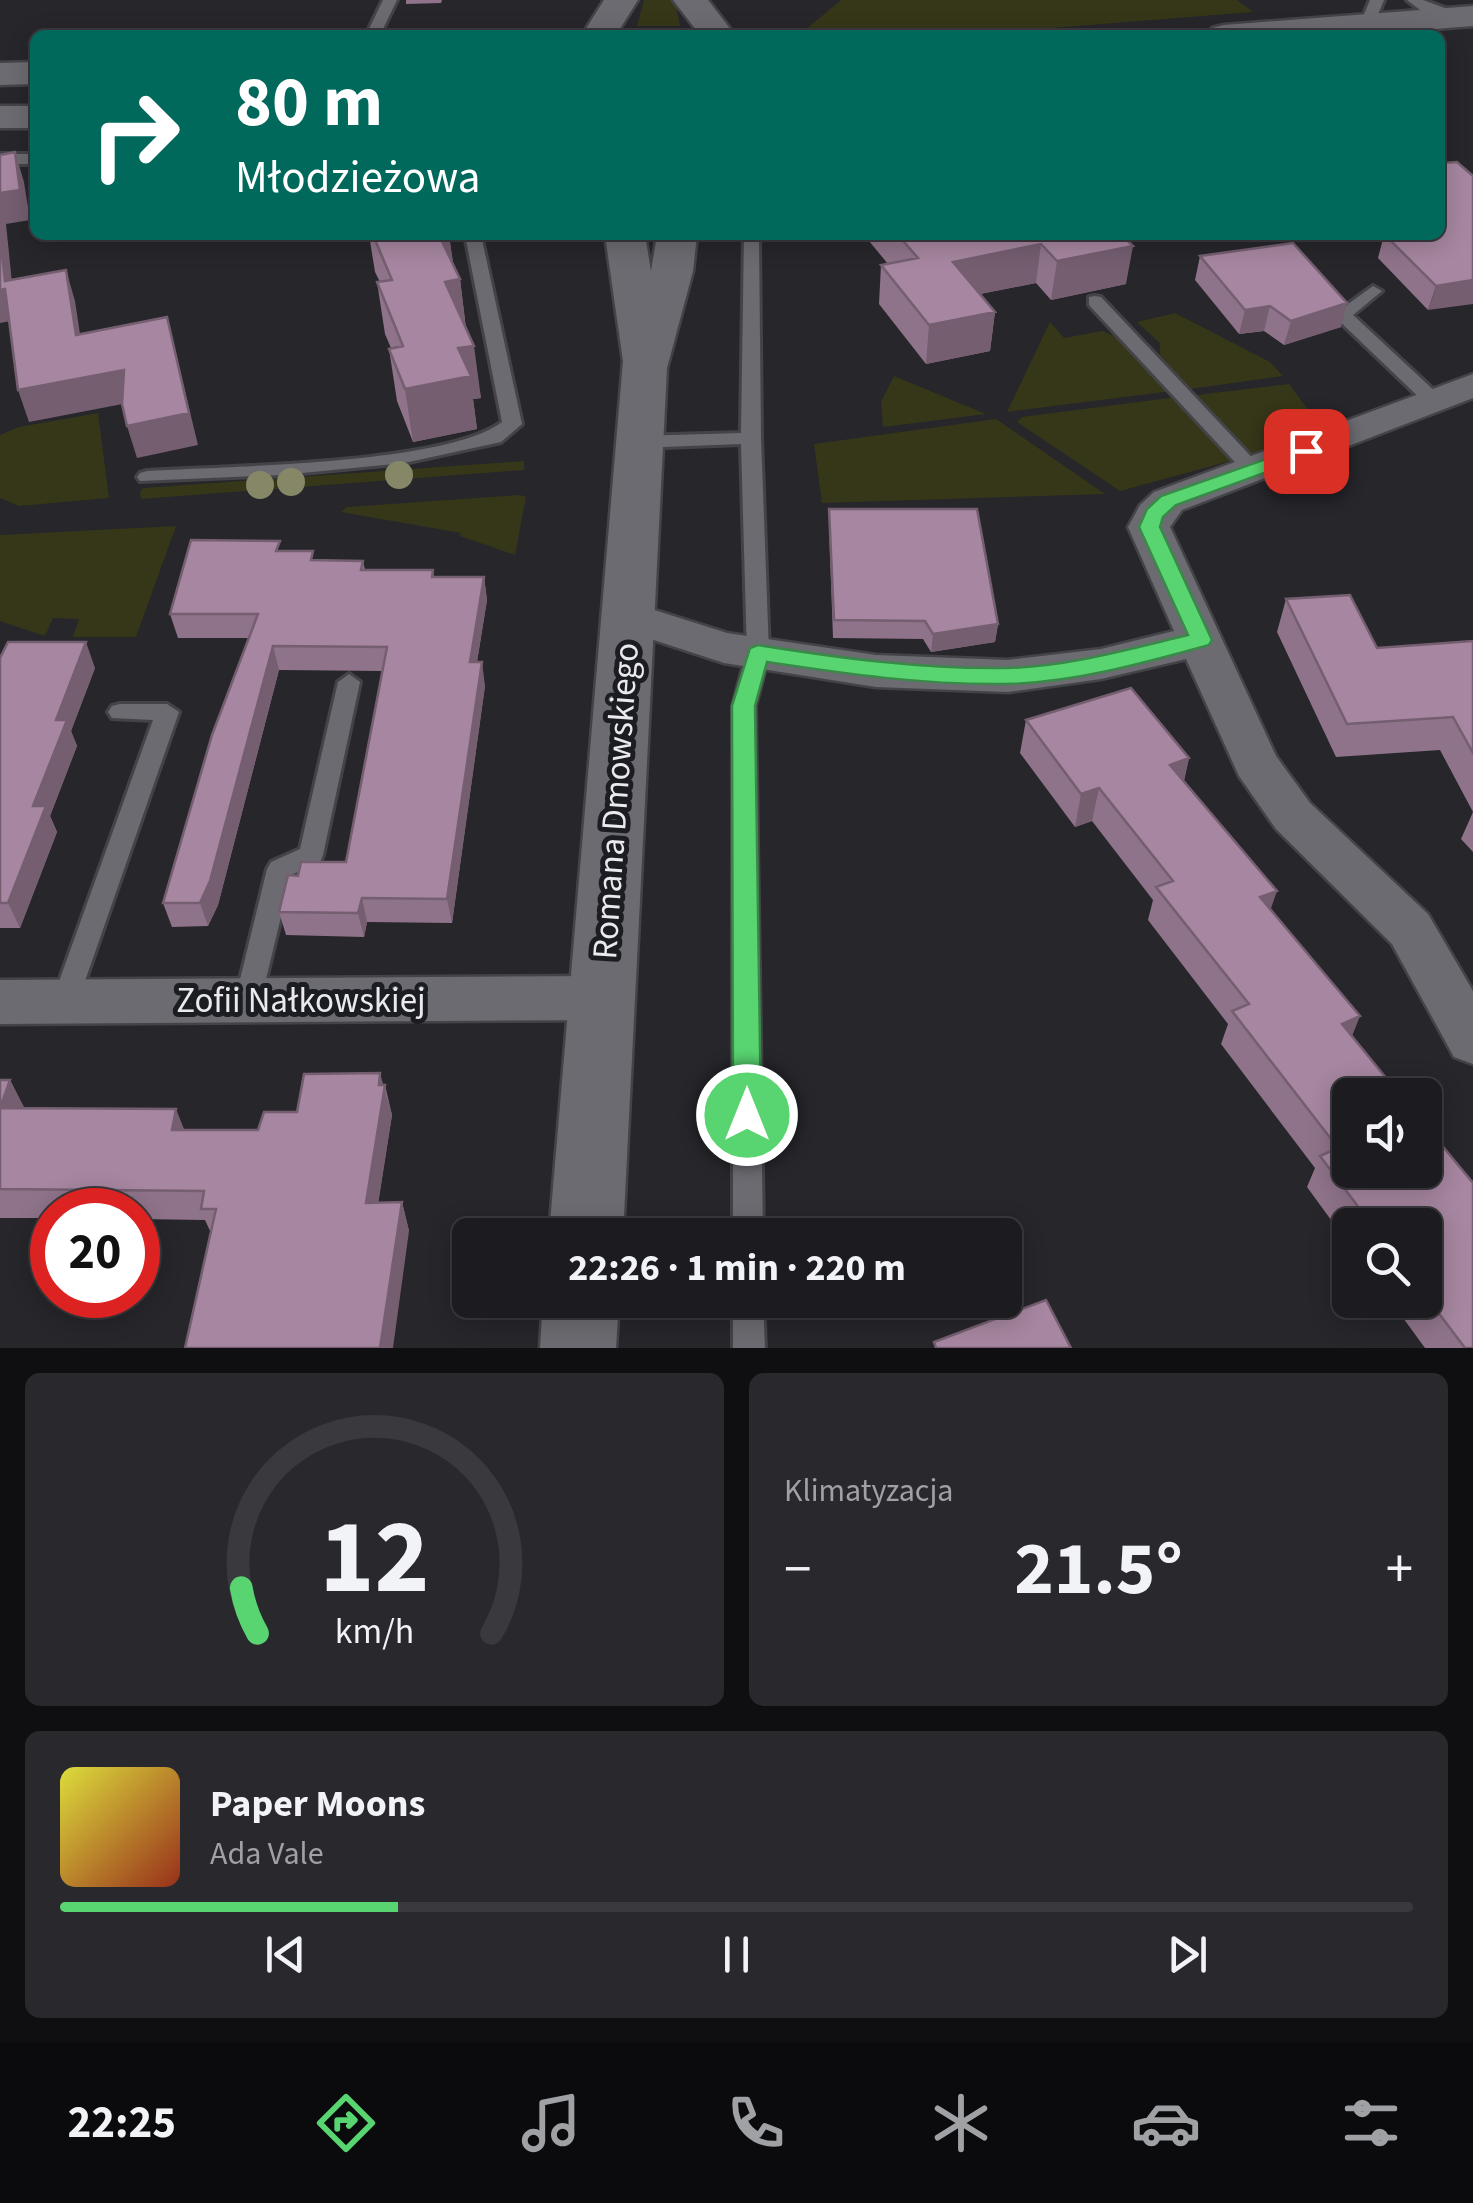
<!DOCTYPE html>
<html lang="pl">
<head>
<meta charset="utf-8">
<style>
  body { margin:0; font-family:"Source Sans 3",sans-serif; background:#29292d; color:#f1f3f6; height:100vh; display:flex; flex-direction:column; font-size:38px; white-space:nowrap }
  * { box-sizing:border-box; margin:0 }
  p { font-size:32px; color:#a0a1a5 }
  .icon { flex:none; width:55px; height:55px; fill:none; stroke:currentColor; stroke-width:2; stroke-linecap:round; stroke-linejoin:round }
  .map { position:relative; height:1348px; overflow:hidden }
  .drawer { display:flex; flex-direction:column; gap:25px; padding:25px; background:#0f0f12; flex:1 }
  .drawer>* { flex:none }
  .top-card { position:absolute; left:30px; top:30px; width:1415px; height:210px; border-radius:15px; box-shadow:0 5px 25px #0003,0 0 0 2px #3a3a3e; background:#00695c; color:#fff; overflow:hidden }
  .controls { position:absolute; left:1332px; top:1078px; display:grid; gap:20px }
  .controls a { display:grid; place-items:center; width:110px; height:110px; border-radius:15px; background:#1c1c20; box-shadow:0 5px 25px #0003,0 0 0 2px #3a3a3e; font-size:50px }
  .speed { position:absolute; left:30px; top:1188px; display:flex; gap:20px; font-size:50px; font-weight:700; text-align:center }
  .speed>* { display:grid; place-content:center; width:130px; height:130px; border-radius:50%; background:#1c1c20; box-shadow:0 5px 25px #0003,0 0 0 2px #3a3a3e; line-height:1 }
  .speed .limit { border:15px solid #d22; background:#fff; color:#111 }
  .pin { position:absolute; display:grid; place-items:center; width:85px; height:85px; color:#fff; margin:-42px; border-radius:20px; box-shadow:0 5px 15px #0006 }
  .me { position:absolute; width:110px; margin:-55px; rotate:0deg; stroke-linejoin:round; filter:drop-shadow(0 0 8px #0008) }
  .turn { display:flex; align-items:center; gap:35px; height:210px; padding:0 40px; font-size:45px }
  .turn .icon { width:130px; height:130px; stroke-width:2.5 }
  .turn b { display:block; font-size:70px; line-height:85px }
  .big { font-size:75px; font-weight:700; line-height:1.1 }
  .drawer .tile { flex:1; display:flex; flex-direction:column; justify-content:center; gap:15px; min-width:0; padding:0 35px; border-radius:15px; background:#29292d }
  .drawer .dial { align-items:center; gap:0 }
  .dial svg { height:260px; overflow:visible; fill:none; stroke:#3a3a3e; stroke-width:7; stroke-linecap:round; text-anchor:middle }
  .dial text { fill:#f1f3f6; stroke:none }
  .song { display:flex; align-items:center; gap:30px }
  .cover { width:120px; height:120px; border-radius:15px; background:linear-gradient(135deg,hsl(60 70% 55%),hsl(10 70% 35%)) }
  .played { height:10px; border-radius:5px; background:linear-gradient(90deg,#58d570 25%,#3a3a3e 25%) }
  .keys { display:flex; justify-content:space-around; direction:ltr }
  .heat { display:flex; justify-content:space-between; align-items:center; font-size:55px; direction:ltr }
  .drawer .tiles { flex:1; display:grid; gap:25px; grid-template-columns:1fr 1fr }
  .tile:last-child { grid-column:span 2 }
  .trip { position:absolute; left:452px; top:1218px; width:570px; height:100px; border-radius:15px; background:#1c1c20; box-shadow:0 5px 25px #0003,0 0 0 2px #3a3a3e; font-weight:700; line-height:100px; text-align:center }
  .tabs { display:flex; height:160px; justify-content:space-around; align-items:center; background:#0b0b0d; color:#a0a1a5 }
  .tabs .icon { width:70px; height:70px }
  .tabs .selected { color:#58d570 }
  .tabs b { font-size:45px; color:#f1f3f6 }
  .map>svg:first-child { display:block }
  .green { fill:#363719 }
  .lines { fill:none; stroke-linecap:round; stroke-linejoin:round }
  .lane-casing { stroke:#444448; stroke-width:6 }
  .street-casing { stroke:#444448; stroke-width:5 }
  .secondary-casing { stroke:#444448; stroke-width:5 }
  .lane { fill:#6b6b71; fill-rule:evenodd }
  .street { fill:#6b6b71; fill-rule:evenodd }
  .secondary { fill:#6b6b71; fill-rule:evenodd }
  .tree { fill:#858767 }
  .wall { fill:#8f738a }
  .shaded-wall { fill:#745e70 }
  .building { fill:#a686a0; stroke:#745e70; stroke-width:2.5 }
  .route { fill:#58d570; stroke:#398a49; stroke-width:2.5 }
  .labels { text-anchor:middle; stroke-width:10; stroke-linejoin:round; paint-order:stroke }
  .street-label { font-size:35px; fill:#eaeaee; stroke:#1c1d22 }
</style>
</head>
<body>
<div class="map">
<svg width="1473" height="1348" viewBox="0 0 1473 1348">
  <rect width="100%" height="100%" fill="#26262b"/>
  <path class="green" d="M644,0h31l5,26h-43z
    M841,0h396l16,12 -214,17 -236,3z
    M1175,313l95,49 13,14 -93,13 -30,-34v-12l-23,-21z
    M1050,322l14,16 38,-7 20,8 50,52 -165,21z
    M894,376l92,38 -103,13 -2,-25z
    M1289,384l32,43 -69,31 -55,-63z
    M1177,397l57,63 -114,31 -103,-69 5,-5z
    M98,413l11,85 -90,8 -19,-8v-63l19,-8z
    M996,419l109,75 -283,9 -8,-59z
    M524,461v9l-383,29 -1,-7 3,-4z
    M520,495l6,2 -11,58 -55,-19 1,-3 -120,-21 6,-5z
    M176,526l-40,111h-63l6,-18 -26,-1 -8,18 -45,-15v-86z"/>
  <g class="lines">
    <defs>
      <path id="lane" d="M383,0h14l-17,35h-14z
        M1370,0h14l-10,24 -7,4 -7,-4z
        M1407,0h16l41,15 -7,4 -33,-6z
        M0,154h35v10h-35z
        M465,235h16l41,189 -21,18 -97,21 -122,12 -142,6 -3,-4 3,-4 7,-2c78,-5 298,-6 355,-49z
        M744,235h27l-12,6 2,197 8,215 -14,53 8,529h-30v-529l14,-53 -6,-209 -103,4 -10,-6 10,-6 103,-3z
        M1373,286l9,5 -29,24 87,81v8h-14l-93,-89z
        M1095,296l6,1 159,169 3,4 -3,4h-14l-157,-169v-8z
        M349,674l11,8 -37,173 -3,7 -29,13 -30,125 -4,8 -9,3 -9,-3 -4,-8 32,-131 4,-7 29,-13 38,-167z
        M120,704h47l12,8 -101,289 -4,8 -9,3 -9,-3 -4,-8 101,-281 -41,-2 -4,-6 4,-6z
        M733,1300h30l2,48h-32z"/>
      <path id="street" d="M1473,374v24l-291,112 -12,17 106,229 34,47 118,111 45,77v73l-19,-7 -62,-113 -116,-115 -37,-53 -53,-117 -85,20 -93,13 -132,-5 -152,-24 -113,-37 -7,-10 7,-10 15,-5 101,32 149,22 132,5 93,-11 73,-18 -46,-104 12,-22 14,-13z
        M602,976l19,6 8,16 -8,16 -19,6 -602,4v-44z"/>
      <path id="secondary" d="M604,0h34l-22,35h-34z
        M673,0h35l27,35h-35z
        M1473,6v20l-115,9h-151l5,-7 12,-3z
        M35,62v22l-35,1v-22z
        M0,106h35v22h-35z
        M605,235h40l6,36 6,-36h40l-4,36 -26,97 -44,867h-74l74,-874z
        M543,1300h76l-3,48h-76z"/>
    </defs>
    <use href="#lane" class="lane-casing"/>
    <use href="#street" class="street-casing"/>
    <use href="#secondary" class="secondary-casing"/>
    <use href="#lane" class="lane"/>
    <use href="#street" class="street"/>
    <use href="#secondary" class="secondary"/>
  </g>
  <g class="tree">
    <circle cx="399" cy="475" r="14"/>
    <circle cx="291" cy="482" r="14"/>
    <circle cx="260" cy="485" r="14"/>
  </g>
  <path class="wall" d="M406,0h36l-1,3 -35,1z
    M1444,163l29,13 -45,134 -50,-52 6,-23h56z
    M369,235h80l4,30 7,14 6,49 15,70 -8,1 4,30 -64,13 -16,-41 -8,-52 2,-1 -6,-14 -8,-52h3l-5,-10z
    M864,235h258l4,49 -75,16 -15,-17 -56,11 15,18 -5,39 -64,13 -47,-60 2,-39 7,-1z
    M1200,256l141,71 -57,18 -20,-14 -25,3 -44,-54z
    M829,509l169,115 -3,18 -64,10 -8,-13 -90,-1 -4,-111z
    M282,551l34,10h47l2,9h68l1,7h50l3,23 -10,62 8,24 -33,237 -85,-1 -3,15 -78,-2 -7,-23 19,-36 48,-14 37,-191 -104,-1 -61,235 -10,21 -36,1 -9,-24 86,-265h-71l-8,-24z
    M1286,599l91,49 96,-7v211l-12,-13 12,-27 -33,-62 -104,7 -59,-125z
    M0,658l95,10 -24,63 6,15 -27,70 7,16 -37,96h-20z
    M1026,720l163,38 -5,23 87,129 81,126 121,312h-48l-35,-48h35v-75h-75v21l-43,-59 8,-19 -94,-124 7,-20 -80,-104 5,-20 -61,-79 -17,6 -55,-74z
    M0,1080h10l14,28 161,22h73l39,-18 88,-27 7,30 -14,88 24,-1 7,29 -198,2 -6,-13 -67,-1v-9h-86v8h-52z"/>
  <path class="shaded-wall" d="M15,152l9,30 6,38 -24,4 9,88 -10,-31 -5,-45v-43z
    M435,235h14l5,33z
    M1041,244l-5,39 -87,17 4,-38z
    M1133,246l-7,38 -75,16 6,-39z
    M66,270l9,31 10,66 -9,-32z
    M460,279l6,51 -21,-48z
    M1473,280v24l-45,6 8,-24z
    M5,289l11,31 -16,3v-33z
    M1347,303l-6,24 -57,18 7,-24z
    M1270,306l-6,25 -25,3 6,-24z
    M995,312l-5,39 -64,13 3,-39z
    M167,317l31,128 -61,13 -10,-32z
    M474,346l7,52 -8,1 4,30 -64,13 -8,-53 53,-41z
    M124,370l9,32 -104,20 -11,-32z
    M484,577l3,23 -14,86 -3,-24z
    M998,624l-3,18 -64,10 2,-18z
    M86,642l9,26 -24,63 6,15 -27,70 7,16 -37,96 -12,-25 48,-183z
    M273,646l6,24 -61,235 -10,21 -8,-23z
    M482,662l3,24 -33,237 -5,-24z
    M1189,758l-8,34 -11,-27z
    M1099,788l-7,33 -17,6 6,-33z
    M1277,891l-11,32 -6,-26z
    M362,898l5,24 -3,15 -6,-24z
    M1360,1016l-13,33 -5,-25z
    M380,1073l12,42 -18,116 -8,-28z
    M10,1080l15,29 -25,-1z
    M176,1109l12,30 -16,-9z
    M402,1202l7,29 -16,117h-13z"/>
  <path class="building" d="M15,152l5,38 -20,3v-38z
    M1440,159l4,4 13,-1 16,14v104l-37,6 -51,-51h55z
    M373,235h66l21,44 -15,3 29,64 -16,2 13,28 -66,13 -16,-40 14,-3 -26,-64 15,-2z
    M898,235h224l11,11 -76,15 -16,-17 -88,18 42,50 -66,13 -48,-60 37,-7z
    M0,236l5,45 61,-11 10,65 91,-18 22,96 -62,13 -5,-22 2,-34 -106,20 -13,-101 -5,1z
    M1293,243l54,60 -56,18 -21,-15 -25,4 -45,-54z
    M829,509h148l21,115 -65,10 -8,-13 -91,-1z
    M191,540l89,1 -4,10h37l-2,9 52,1 -2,9h72l-1,7h52l-14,85h12l-35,237 -85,-1 -4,15 -79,-1 9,-37 10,1 3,-14h45l41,-215 -114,-1 -63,235 -10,22h-37l49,-168 46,-121h-88z
    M1350,595l27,53 96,-7v112l-20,-36 -106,7 -61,-125z
    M8,642h78l-30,78h11l-34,86h13l-38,97h-8v-245z
    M1131,688l58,70 -19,7 107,126 -17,6 100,119 -18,8 58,71h-50v75h75v-45l48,58v165h-8l-40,-53v-70h-53l-52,-69 18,-8 -106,-137 17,-7 -93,-117 17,-6 -74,-93 -18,6 -55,-74z
    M380,1073l-1,12h6l-19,118 36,-1 -22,146h-195l31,-139h-15l3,-18 -204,-2v-109h10l-10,28 176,1 -4,21h86l6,-18h33l7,-38z
    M1046,1300l25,48h-135l-2,-6z"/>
  <path class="route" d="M1306,445l7,2v8l-137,50 -13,12 -3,10 52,113 -3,5c-65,18 -137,38 -204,39 -81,1 -159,-10 -238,-22l-12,44 6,409 -4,9 -10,4 -10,-4 -4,-9 -1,-409 18,-58 8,-3c82,13 163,24 247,23 61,-1 124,-19 183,-33l-49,-108 8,-18 14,-13z"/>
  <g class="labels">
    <g class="street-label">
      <text transform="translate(615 801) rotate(-86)" y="12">Romana Dmowskiego</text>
      <text x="301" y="1012">Zofii Nałkowskiej</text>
    </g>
  </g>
</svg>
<div class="controls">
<a><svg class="icon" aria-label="sound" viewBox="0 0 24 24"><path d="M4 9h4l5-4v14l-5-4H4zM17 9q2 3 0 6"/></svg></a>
<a><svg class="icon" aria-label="search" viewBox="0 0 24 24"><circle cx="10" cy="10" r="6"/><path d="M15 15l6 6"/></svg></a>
</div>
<div class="speed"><div class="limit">20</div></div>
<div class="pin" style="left:1306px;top:451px;background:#d93025"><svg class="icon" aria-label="arrive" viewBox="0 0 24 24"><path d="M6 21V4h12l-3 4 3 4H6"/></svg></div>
<svg class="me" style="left:747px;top:1115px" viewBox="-20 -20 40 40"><circle r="17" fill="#58d570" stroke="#fff" stroke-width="3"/><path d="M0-11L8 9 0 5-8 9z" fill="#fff"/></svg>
<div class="trip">22:26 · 1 min · 220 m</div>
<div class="top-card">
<div class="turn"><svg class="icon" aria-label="right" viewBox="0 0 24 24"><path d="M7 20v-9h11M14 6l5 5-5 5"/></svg><div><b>80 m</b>Młodzieżowa</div></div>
</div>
</div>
<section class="drawer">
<div class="tiles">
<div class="tile dial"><svg viewBox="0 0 100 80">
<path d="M14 69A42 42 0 1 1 86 69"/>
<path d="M14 69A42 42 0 0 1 9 55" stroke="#58d570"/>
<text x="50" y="56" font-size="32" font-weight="700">12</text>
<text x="50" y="72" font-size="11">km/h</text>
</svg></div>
<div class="tile"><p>Klimatyzacja</p>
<div class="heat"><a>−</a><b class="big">21.5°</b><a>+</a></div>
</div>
<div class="tile">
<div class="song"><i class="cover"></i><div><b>Paper Moons</b><p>Ada Vale</p></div></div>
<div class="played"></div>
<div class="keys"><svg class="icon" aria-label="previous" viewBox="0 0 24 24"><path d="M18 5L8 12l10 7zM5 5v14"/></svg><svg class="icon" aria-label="pause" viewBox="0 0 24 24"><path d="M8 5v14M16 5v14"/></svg><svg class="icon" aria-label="next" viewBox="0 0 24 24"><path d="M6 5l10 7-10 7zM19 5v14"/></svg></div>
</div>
</div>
</section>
<nav class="tabs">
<b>22:25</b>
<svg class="icon selected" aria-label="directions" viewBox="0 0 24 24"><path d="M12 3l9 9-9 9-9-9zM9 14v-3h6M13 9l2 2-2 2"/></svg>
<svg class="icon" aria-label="music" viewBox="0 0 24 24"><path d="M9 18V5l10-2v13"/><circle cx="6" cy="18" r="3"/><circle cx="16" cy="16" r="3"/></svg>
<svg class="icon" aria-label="phone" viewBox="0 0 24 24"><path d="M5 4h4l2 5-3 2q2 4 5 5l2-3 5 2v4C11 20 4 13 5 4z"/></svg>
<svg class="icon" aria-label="climate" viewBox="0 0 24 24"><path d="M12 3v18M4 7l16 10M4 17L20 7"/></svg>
<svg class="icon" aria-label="car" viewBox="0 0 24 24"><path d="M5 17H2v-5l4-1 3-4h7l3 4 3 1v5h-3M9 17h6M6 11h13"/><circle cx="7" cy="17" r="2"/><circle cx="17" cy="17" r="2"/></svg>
<svg class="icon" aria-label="filters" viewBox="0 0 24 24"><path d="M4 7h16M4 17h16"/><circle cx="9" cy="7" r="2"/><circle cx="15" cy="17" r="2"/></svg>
</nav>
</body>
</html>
